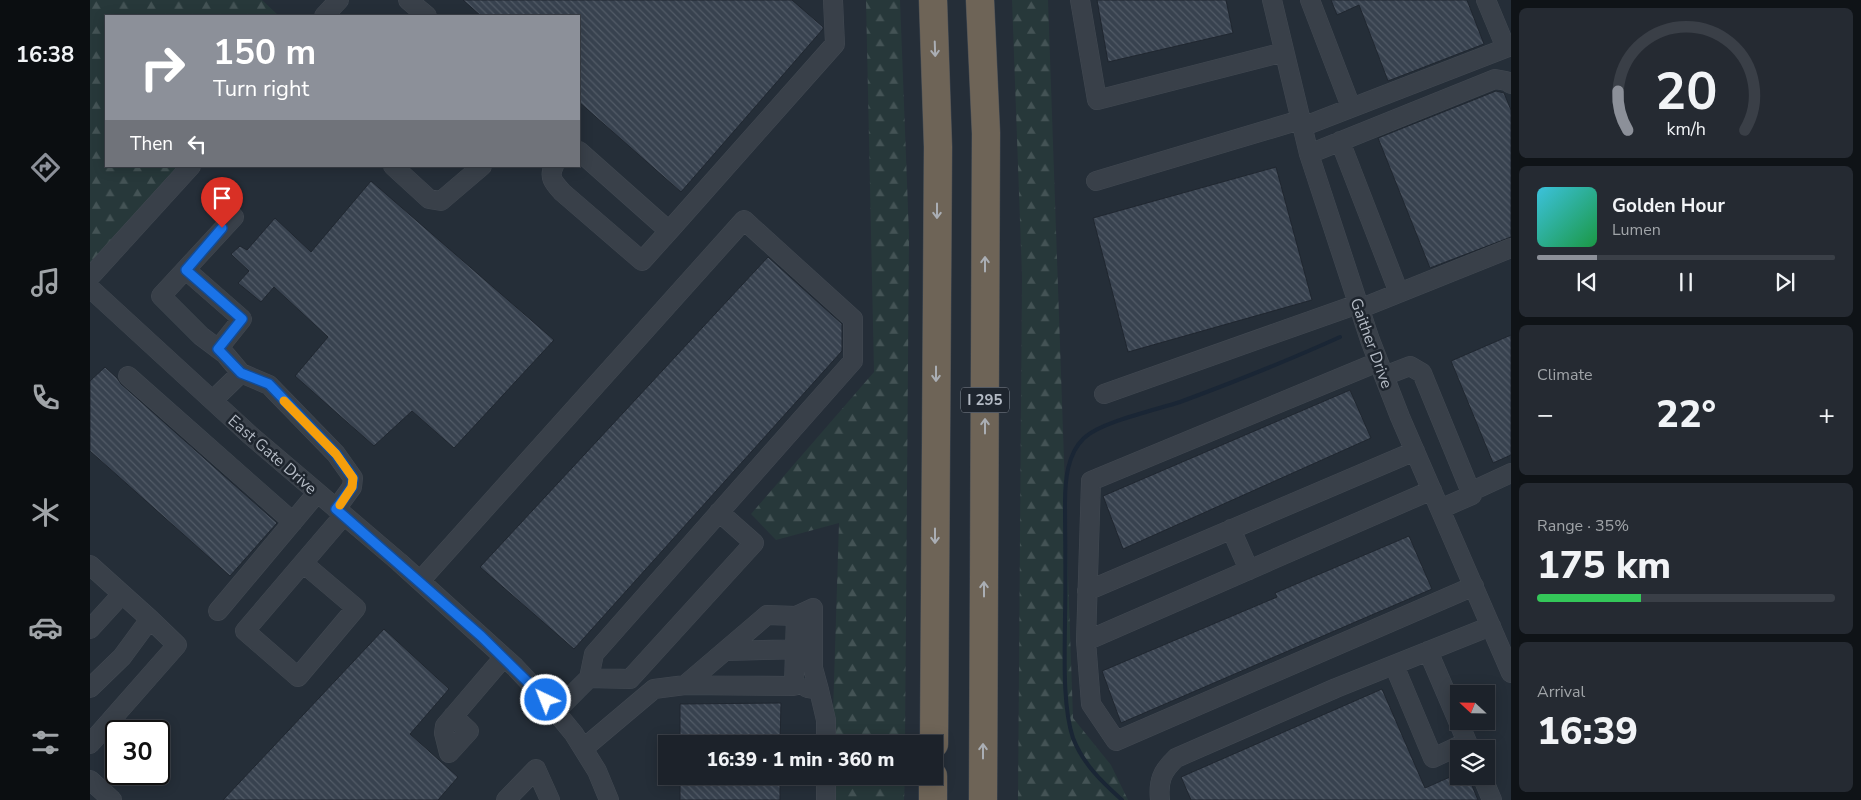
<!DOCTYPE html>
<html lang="en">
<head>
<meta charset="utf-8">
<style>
  body { margin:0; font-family:"Nunito Sans",sans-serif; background:#252a32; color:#f1f3f6; height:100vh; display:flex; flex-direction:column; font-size:19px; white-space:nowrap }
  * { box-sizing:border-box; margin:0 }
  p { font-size:16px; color:#a0a4a8 }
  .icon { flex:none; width:28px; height:28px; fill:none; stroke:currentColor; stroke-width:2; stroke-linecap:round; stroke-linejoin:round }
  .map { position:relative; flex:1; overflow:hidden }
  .drawer { display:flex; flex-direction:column; gap:8px; padding:8px; background:#0f1317; width:350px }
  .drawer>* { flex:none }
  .top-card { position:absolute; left:15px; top:15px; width:475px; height:152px; border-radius:0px; box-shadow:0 2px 12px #0003,0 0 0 1px #3a3f47; background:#8c9099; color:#fff; overflow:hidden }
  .needle { width:32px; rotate:292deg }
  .tools { position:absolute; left:1360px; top:685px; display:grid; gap:10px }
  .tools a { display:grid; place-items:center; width:45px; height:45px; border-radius:0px; background:#1c222a; box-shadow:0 2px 12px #0003,0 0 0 1px #3a3f47; font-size:25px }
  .speed { position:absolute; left:15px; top:720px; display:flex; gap:10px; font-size:25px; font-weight:700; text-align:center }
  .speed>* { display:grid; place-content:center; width:65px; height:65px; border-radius:50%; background:#1c222a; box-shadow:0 2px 12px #0003,0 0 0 1px #3a3f47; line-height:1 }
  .speed .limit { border:2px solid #111; border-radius:8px; background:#fff; color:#111 }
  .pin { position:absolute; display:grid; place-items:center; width:42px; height:42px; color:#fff; margin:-51px -21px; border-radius:50% 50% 50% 0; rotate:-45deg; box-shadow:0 0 5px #0007 }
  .pin .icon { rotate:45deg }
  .me { position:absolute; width:55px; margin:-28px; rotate:317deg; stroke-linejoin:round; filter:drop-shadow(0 0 4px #0008) }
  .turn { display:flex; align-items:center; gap:18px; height:105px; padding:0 25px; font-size:22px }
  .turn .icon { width:65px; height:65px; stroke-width:2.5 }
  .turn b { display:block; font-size:35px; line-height:42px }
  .then { display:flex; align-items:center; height:48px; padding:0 25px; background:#0003; gap:10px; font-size:19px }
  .big { font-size:38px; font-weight:800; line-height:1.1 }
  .drawer .widget { flex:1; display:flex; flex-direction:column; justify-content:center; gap:8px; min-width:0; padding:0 18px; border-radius:8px; background:#252a32 }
  .drawer .dial { align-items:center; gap:0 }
  .dial svg { height:130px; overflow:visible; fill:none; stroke:#3a3f47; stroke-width:7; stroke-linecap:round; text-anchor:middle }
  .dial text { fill:#f1f3f6; stroke:none }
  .song { display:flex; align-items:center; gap:15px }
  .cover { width:60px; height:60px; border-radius:8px; background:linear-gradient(135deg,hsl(190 70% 55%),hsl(140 70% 35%)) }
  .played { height:5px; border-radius:2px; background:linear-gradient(90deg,#8c9099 20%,#3a3f47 20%) }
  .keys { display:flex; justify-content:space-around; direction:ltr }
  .heat { display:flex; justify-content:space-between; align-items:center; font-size:28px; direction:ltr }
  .charge { height:8px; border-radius:4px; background:linear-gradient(90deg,#34c759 35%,#3a3f47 0) }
  .trip { position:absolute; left:568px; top:735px; width:285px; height:50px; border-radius:0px; background:#1c222a; box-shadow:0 2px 12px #0003,0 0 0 1px #3a3f47; font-weight:800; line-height:50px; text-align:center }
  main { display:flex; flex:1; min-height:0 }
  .dock { display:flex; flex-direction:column; width:90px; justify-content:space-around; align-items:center; background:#0b0e11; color:#a0a4a8 }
  .dock .icon { width:35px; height:35px }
  .dock .active { color:#8c9099 }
  .dock b { font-size:22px; color:#f1f3f6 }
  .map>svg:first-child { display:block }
  .forest { fill:url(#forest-firs) }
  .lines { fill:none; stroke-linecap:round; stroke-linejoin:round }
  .stream { stroke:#1a2635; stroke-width:4 }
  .building { fill:url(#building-back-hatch); stroke:#202730 }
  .minor-casing { stroke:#424952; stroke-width:20 }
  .highway-casing { stroke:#444b54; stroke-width:29 }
  .minor { stroke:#394049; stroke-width:19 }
  .highway { stroke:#6e6457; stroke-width:28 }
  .oneway { stroke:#aaaeb4 }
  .route-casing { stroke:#114b97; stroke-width:12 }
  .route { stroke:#1a73e8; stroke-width:9 }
  .slow { stroke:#f59e0b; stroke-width:9 }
  .labels { text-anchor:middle; stroke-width:5; stroke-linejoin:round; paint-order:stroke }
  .shield { fill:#1e252e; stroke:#878e98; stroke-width:1 }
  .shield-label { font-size:15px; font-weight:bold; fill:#b4bbc5 }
  .street-label { font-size:16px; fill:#b4bbc5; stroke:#1e252e }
</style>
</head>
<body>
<main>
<nav class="dock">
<b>16:38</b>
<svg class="icon active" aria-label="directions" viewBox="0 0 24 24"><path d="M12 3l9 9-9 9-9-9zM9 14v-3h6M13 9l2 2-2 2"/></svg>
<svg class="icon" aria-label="music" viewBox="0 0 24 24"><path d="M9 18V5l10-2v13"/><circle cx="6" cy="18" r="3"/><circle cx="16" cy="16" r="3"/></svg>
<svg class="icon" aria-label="phone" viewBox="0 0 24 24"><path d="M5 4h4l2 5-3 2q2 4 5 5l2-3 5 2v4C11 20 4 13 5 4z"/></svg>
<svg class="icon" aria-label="climate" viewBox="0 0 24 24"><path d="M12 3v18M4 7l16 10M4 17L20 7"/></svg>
<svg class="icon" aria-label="car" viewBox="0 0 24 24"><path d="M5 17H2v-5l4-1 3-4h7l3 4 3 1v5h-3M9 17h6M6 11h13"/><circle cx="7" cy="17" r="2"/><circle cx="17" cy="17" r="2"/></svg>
<svg class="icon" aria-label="filters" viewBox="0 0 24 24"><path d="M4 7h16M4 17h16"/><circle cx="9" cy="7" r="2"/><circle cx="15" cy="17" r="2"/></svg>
</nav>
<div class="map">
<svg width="1421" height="800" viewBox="0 0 1421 800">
  <defs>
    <pattern id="forest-firs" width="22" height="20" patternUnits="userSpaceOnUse" patternTransform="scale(1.25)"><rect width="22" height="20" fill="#27383a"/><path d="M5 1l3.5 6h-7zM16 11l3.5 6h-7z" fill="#445355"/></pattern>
    <pattern id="building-back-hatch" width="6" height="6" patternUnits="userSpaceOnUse" patternTransform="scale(1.25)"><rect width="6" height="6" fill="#38424f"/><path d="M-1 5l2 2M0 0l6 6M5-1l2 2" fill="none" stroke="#525b67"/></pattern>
  </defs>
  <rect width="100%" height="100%" fill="#252e38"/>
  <path class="forest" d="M0,0h172l17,16h-173v150h88l-104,116z
    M776,0h34l9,235 -4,509h-73l7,-221 -63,17 -25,-26 123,-142z
    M922,0h36l25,718 38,47 17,35h-110l4,-524z
    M741,776h74l-1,24h-74z"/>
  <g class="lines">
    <path class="stream" d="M1032,800c-20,-18 -39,-36 -49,-62 -11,-33 -8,-86 -8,-121 1,-38 0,-76 0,-114 0,-22 2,-49 19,-65 17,-16 71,-28 96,-36 54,-20 107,-41 160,-65"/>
  </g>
  <path class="building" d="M373,0h329l31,27v2l-142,163 -102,-90v-86h-98z
    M1007,0h129l7,33 -125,29z
    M1241,0h136l17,44 -96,37 -29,-76 -22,10z
    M1406,91l8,2 7,17v127l-81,31 -52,-130z
    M1186,167l36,133 -184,52 -35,-134z
    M281,181l183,159 -100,108 -42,-37 -38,35 -79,-70 33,-39 -54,-50 -13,15 -23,-19 11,-12 -18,-17 9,-8 7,4 28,-32 36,34z
    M678,257l74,67v27l-268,298 -94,-82z
    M1421,335v120l-18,8 -42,-102z
    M15,367l12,11 4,6 156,139 -47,53 -140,-125v-70z
    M1260,390l21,48 -248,111 -20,-53z
    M1319,536l23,53 -311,134 -19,-52 175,-74 -2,-4z
    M294,629l65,60 -39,45 48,43 -20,23h-215z
    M1292,689l43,99 34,-15v3h9l10,24h-287l-10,-23z
    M691,703l-1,41h-100v-40z
    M590,776h100v24h-100z"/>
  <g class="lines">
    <defs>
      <path id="minor" d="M318,0l19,16
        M990,0l17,100 187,-48
        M1182,0l37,154 61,186 30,77 111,256
        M1220,0l41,107
        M234,16l15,-16
        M1212,127l204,-79 -20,-48
        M1250,141l59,152
        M489,151l90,80 166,-187 -2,-44
        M1219,154l186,-75 11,2 5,3
        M303,166l36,33 12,2 41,-35
        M464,166c-6,11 0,17 8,26l80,69 27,-30
        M1006,181l204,-61
        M96,270l56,49 -24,30
        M0,277l101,-111
        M0,288l160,147 149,127 116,105 31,33 28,34 23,37 12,29
        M1269,309l152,-61
        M1288,362l-287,119 -5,160 5,63 25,37 358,-155
        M151,373l28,12 67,69 17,24 -1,9 -16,22
        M38,376l165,146
        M1294,376l26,-10 12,7 50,122 -32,14
        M1014,394l254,-90
        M123,400l28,-27 -16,-19 -24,-18 -40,-40 73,-79
        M1380,492l41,-19
        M1141,529l18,41
        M213,563l53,45 -58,69 -53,-46 99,-116
        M0,565l60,54 -28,38 -32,31
        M330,581l324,-361 109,99v42l-259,293 -5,24 -33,33
        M997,591l328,-140
        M128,611l99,-118
        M706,616l17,-8v60l6,22
        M0,629l32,-35
        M996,641l346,-151
        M635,651l82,-2
        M1338,651l42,98
        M1304,665l39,93 34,-16
        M499,678l41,1 124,-136 -35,-31
        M717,688l12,2 7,30v24
        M363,716l16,15 -20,22 -5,-20 1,-7 59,-69
        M0,744l87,-99 -27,-26
        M494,748l70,-59 31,-4 82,-70 29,1 -2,70 -109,-1
        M1392,776l10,24
        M0,780l22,20
        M416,800l30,-31 14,31
        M736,800v-24
        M1070,800c-2,-19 2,-29 16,-42l160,-70 155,-62"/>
      <path id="highway" d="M843,0l5,147 -4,597
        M890,0l6,133 -3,667
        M843,800v-24"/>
    </defs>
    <use href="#minor" class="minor-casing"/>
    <use href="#highway" class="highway-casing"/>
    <use href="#minor" class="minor"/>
    <use href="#highway" class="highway"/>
  </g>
  <defs><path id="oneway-shaft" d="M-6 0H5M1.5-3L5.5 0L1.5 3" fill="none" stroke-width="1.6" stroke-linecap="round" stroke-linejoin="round" transform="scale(1.25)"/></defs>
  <g class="oneway">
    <use href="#oneway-shaft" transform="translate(845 49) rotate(88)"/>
    <use href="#oneway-shaft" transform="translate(847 211) rotate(90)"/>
    <use href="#oneway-shaft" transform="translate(895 264) rotate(-90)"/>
    <use href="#oneway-shaft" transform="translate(846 374) rotate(90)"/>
    <use href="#oneway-shaft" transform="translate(895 426) rotate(-90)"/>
    <use href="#oneway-shaft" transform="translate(845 536) rotate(90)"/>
    <use href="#oneway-shaft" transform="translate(894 589) rotate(-90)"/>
    <use href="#oneway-shaft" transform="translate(893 751) rotate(-90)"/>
  </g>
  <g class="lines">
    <defs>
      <path id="route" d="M132,228l-36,42 56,49 -24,30 23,24 28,11 67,70 17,24 -1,9 -16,22 145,127 65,64"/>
    </defs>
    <use href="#route" class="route-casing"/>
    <use href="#route" class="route"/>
    <path class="slow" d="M194,401l52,53 17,24 -1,9 -12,18"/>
  </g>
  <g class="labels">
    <rect class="shield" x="871" y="387.5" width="48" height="25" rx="4"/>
    <g class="shield-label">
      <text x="895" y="405">I 295</text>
    </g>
    <g class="street-label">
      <text transform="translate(1282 343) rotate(70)" y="6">Gaither Drive</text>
      <text transform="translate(183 454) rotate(41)" y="6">East Gate Drive</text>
    </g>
  </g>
</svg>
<div class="tools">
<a><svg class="needle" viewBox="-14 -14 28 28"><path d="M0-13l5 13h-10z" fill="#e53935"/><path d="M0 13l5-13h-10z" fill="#a0a4a8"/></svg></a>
<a><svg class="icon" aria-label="layers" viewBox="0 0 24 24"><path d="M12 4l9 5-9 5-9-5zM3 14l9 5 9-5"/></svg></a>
</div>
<div class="speed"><div class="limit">30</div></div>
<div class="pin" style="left:132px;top:228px;background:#d93025"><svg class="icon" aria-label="arrive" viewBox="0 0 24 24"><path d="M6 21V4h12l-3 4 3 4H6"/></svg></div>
<svg class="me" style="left:456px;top:700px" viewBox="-20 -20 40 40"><circle r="17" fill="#1a73e8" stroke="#fff" stroke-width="3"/><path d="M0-11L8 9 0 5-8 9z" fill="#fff"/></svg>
<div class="trip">16:39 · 1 min · 360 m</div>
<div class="top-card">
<div class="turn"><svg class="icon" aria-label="right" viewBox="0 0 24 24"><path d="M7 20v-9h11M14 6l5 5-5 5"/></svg><div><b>150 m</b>Turn right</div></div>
<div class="then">Then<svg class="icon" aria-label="left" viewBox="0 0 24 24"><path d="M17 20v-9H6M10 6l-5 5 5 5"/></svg></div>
</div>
</div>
<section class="drawer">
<div class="widget dial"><svg viewBox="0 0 100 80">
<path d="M14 69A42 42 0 1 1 86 69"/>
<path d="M14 69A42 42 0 0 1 8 45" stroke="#8c9099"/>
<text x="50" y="56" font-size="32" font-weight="700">20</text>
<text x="50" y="72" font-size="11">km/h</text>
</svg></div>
<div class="widget">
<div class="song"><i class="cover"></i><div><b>Golden Hour</b><p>Lumen</p></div></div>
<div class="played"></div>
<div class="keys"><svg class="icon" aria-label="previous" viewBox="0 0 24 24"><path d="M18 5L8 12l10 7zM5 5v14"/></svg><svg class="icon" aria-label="pause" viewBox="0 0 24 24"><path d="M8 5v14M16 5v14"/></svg><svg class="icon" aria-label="next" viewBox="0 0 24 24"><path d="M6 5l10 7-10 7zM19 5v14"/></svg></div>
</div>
<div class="widget"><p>Climate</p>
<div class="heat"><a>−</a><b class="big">22°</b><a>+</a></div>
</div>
<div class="widget"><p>Range · 35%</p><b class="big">175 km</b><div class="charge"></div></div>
<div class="widget"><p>Arrival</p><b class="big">16:39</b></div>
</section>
</main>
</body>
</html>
